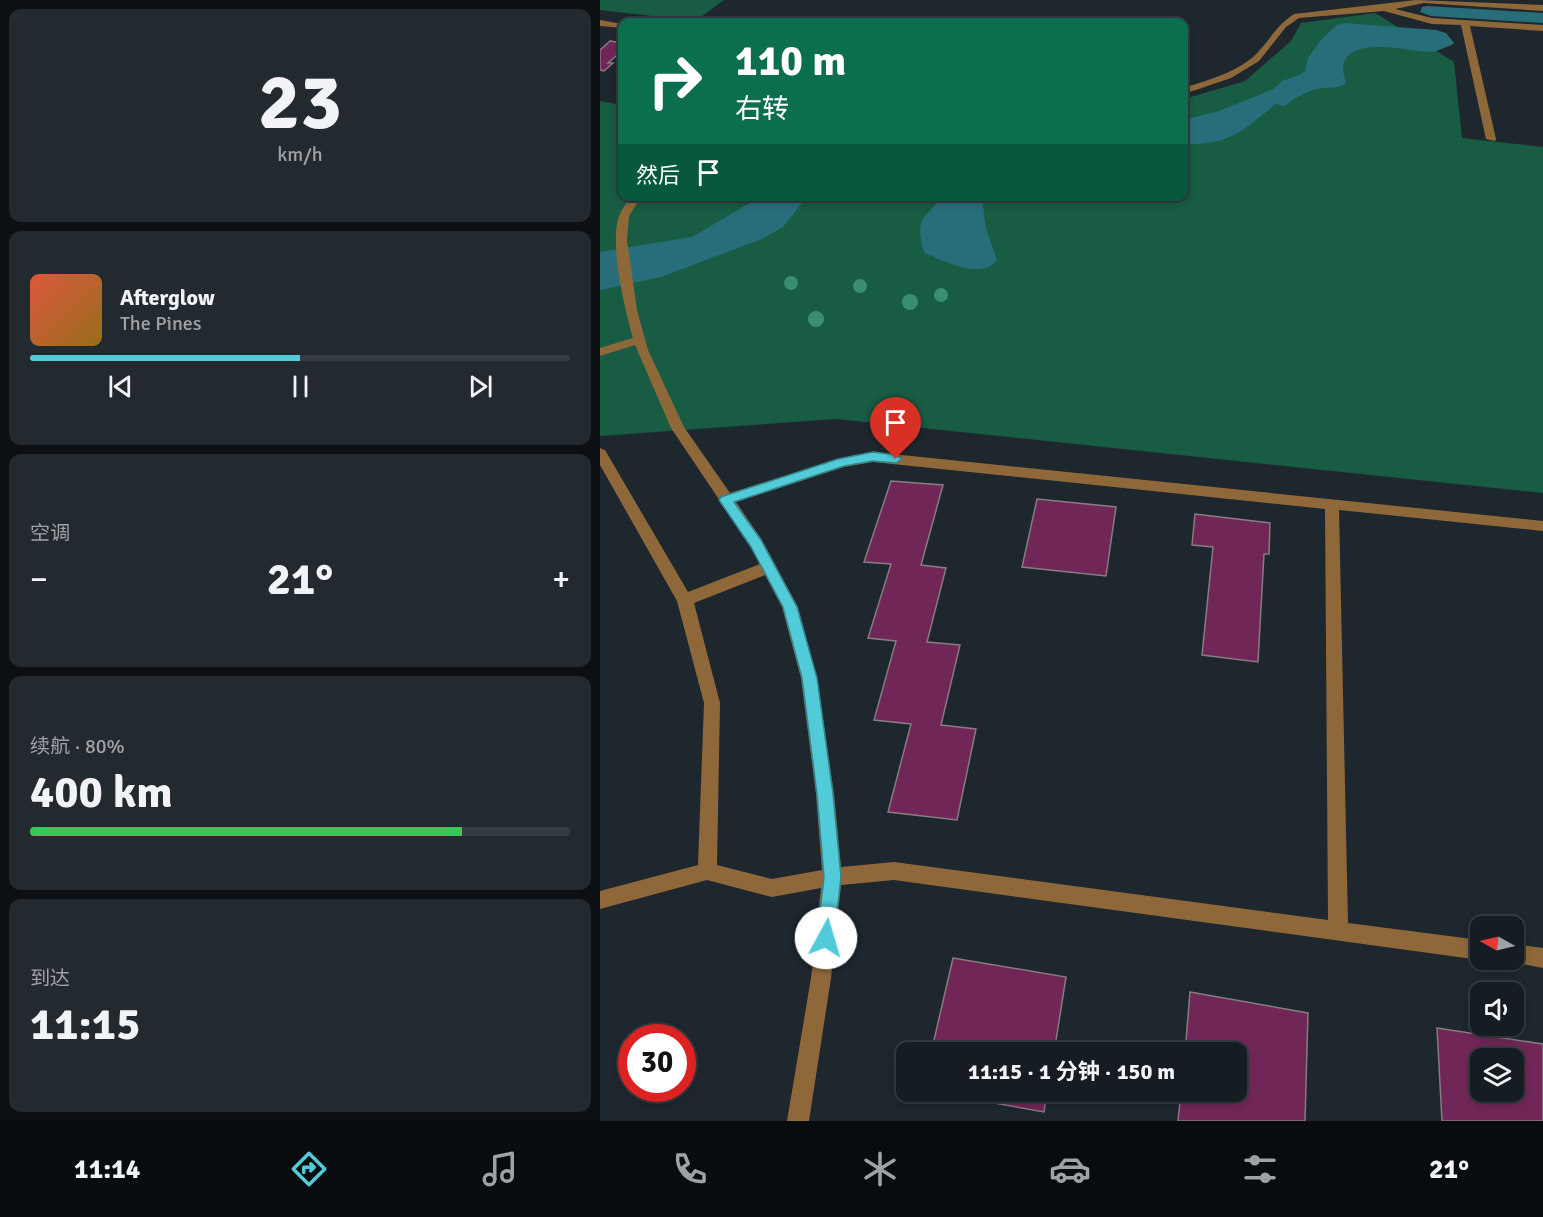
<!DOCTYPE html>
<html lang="zh">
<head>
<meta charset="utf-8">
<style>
  body { margin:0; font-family:Signika,"Noto Sans SC",sans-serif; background:#232a2f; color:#f1f3f6; height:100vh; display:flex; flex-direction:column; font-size:22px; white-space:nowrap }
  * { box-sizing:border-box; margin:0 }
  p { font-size:20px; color:#9ea2a5 }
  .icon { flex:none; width:33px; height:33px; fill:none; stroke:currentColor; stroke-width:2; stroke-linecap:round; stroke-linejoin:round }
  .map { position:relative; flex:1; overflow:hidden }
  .drawer { display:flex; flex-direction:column; gap:9px; padding:9px; background:#0c1013; width:600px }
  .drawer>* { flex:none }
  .banner { position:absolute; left:18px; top:18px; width:570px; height:183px; border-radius:12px; box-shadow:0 3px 9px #0003,0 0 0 2px #353b40; background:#0b6e4f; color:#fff; overflow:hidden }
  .needle { width:39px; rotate:278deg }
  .fabs { position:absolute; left:870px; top:916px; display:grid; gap:12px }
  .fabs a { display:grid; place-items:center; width:54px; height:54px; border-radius:12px; background:#161d22; box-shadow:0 3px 9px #0003,0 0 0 2px #353b40; font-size:30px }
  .speed { position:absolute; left:18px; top:1024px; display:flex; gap:12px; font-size:30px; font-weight:700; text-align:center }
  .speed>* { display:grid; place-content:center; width:78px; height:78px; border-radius:50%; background:#161d22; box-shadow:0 3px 9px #0003,0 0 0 2px #353b40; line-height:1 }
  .speed .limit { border:9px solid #d22; background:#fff; color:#111 }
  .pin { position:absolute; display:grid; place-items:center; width:51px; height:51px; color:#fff; margin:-62px -26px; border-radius:50% 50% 50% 0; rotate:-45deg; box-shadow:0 0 6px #0007 }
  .pin .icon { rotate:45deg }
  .me { position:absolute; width:66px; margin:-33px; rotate:6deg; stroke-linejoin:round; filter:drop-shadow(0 0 4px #0008) }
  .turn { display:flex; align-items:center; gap:21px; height:126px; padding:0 18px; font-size:27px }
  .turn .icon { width:78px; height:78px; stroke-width:2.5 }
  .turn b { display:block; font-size:42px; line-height:51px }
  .then { display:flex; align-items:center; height:57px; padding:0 18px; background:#0003; gap:12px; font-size:22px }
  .big { font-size:45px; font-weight:700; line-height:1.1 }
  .drawer .widget { flex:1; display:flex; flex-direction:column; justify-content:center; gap:9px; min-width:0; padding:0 21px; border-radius:12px; background:#232a2f }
  .drawer .dial { align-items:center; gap:0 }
  .dial b { font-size:78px; line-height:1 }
  .song { display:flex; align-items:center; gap:18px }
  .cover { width:72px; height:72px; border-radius:9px; background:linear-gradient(135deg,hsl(10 70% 55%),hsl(40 70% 35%)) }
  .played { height:6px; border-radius:3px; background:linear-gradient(90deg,#52cbd9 50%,#353b40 50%) }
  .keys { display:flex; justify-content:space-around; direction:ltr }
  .heat { display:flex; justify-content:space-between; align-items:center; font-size:33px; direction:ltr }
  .charge { height:9px; border-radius:4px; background:linear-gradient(90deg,#34c759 80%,#353b40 0) }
  .trip { position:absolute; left:296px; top:1042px; width:351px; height:60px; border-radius:12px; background:#161d22; box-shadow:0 3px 9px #0003,0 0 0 2px #353b40; font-weight:700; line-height:60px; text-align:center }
  .tab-bar { display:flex; height:96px; justify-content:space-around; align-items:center; background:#090c0e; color:#9ea2a5 }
  .tab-bar .icon { width:42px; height:42px }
  .tab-bar .active { color:#52cbd9 }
  .tab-bar b { font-size:27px; color:#f1f3f6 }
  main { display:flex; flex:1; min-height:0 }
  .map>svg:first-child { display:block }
  .green { fill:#175c43 }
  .water { fill:#286e7a }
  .building { fill:#702757; stroke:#877b81; stroke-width:1.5; fill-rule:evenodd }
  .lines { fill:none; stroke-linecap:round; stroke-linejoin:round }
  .minor { fill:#8f683a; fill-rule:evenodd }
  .tree { fill:#388d72 }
  .route { fill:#52cbd9; stroke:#35848d; stroke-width:1.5 }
</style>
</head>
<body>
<main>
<section class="drawer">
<div class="widget dial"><b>23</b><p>km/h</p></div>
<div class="widget">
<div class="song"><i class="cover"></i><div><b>Afterglow</b><p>The Pines</p></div></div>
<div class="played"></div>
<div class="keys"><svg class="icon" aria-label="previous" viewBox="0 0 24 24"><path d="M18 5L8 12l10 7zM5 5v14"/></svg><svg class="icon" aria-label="pause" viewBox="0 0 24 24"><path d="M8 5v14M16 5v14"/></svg><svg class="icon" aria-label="next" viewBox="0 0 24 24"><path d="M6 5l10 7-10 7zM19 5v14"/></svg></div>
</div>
<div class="widget"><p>空调</p>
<div class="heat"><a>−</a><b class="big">21°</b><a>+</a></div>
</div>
<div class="widget"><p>续航 · 80%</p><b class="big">400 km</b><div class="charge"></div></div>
<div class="widget"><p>到达</p><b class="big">11:15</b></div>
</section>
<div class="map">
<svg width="943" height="1121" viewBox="0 0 943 1121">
  <rect width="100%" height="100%" fill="#1e272e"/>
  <path class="green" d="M0,0h124l-29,21 -95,-11z
    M775,13l79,49 8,76 81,9v346l-707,-74 -236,17v-335l22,4v91h562v-97l61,-18 46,-40 10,-18z"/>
  <path class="water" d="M827,6l116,7v10l-112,-7 -11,-4 2,-5z
    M745,23l91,7 10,3 8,10 -2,2c-7,2 -15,7 -22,7 -19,0 -87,-19 -87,18 0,4 3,8 3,13 -8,6 -14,4 -23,5 -14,1 -28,10 -39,18l-8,-2c-35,28 -46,41 -92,40v-24l35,-9 55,-22 8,-8 17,-6 6,-4 3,-13 12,-17 17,-16z
    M341,196l41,1 4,32 11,31c-17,21 -51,1 -71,-6 -4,-5 -4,-9 -5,-14 -4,-26 9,-24 20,-44z
    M160,197h47l-24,30 -21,12 -101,38 -61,13v-38l92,-15z"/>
  <path class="building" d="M10,41l12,2v13h-6l-8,7h5l-9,8 -4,-1v-20z
    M291,481l52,4 -22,80 25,3 -19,74 33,3 -19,80 35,4 -19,91 -69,-8 23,-88 -37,-4 22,-79 -28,-3 23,-74 -27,-2z
    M437,499l79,8 -10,69 -84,-9z
    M595,514l75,9 -1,31h-5l-6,108 -56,-7 11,-108 -21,-2z
    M353,958l113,19 -12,76h-123z
    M590,992l118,21 -3,108h-127l3,-29h55v-39h-51z
    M837,1028l106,16v77h-101zM880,1059h34v33h-34z
    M332,1092h115l-3,20z"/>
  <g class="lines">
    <path class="minor" d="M816,0l127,5v6l-119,-8 -29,6 37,9 111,7v6l-73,-5 26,113 -1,2 -9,-2 -25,-114 -29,-1 -48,-13 -85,7 -13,9 -27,34 -28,17 -47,16v-6c23,-8 48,-14 68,-30 16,-14 22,-31 42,-44z
      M0,20l22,4v4l-22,-2z
      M31,196h11l-13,20 -2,24 10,70 11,40 36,77 46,66 108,-34 35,-7 670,69v10l-204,-21 9,413 132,17v20l-586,-80 -53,5 -10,93 -22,143h-22l24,-143 10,-90 -49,9 -65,-17 -107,29v-18l98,-26 6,-162 -27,-102 -77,-136v-17l5,2 83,142 72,-28 -9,-17 -80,-119 -36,-83 -35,11v-8l33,-10c-8,-28 -24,-94 -14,-122 2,-6 8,-13 12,-20zM273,462l452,47 3,411 -434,-58 -53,5 -7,-73 -17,-116 -19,-71 -36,-67 -26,-38 108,-35zM165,575l17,32 19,71 15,116 6,76 -50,9 -55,-14 3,-162 -26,-100z
      M914,944l29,4v20l-36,-7 7,-1z"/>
  </g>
  <g class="tree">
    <circle cx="191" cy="283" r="7"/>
    <circle cx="260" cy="286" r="7"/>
    <circle cx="341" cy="295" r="7"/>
    <circle cx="310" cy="302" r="8"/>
    <circle cx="216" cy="319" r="8"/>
  </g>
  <path class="route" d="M273,452l23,3 6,4 -6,4 -23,-2 -29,5 -110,36 27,38 36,67 20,71 16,116 8,83 -7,61 -2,6 -6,3 -7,-3 -2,-6 7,-61 -7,-83 -15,-116 -19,-71 -32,-60 -32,-47 2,-3 117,-38z"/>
</svg>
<div class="fabs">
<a><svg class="needle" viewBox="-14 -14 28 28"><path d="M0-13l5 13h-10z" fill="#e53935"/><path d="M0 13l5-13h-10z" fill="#9ea2a5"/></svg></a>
<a><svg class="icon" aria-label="sound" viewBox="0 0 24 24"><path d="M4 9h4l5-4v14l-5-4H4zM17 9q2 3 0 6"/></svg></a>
<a><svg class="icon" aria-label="layers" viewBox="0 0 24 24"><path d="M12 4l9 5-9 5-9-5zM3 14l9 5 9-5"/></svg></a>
</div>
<div class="speed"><div class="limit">30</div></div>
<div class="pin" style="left:296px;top:459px;background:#d93025"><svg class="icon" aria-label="arrive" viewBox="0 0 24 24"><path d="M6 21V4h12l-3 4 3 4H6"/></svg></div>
<svg class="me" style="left:226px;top:938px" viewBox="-20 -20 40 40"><circle r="19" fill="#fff"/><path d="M0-13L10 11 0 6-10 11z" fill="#52cbd9"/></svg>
<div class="trip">11:15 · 1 分钟 · 150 m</div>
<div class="banner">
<div class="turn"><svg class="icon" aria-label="right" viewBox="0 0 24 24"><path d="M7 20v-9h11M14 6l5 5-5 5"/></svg><div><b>110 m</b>右转</div></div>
<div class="then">然后<svg class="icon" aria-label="arrive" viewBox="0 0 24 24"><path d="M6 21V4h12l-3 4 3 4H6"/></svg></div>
</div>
</div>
</main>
<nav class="tab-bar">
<b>11:14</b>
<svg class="icon active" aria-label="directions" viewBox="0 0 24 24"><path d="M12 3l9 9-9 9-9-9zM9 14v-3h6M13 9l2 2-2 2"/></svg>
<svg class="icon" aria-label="music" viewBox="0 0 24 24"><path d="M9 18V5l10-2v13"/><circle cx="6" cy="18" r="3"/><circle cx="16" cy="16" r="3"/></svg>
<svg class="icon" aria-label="phone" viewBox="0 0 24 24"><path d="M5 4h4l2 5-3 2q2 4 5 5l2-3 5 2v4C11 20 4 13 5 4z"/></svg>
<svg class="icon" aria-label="climate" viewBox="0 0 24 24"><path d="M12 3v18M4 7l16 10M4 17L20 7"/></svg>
<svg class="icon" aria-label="car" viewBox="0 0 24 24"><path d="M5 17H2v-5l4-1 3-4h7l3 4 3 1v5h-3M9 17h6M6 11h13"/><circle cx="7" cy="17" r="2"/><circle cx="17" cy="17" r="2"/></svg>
<svg class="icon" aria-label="filters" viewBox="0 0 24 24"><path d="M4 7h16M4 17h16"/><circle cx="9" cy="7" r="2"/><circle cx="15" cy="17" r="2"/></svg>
<b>21°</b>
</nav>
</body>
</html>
